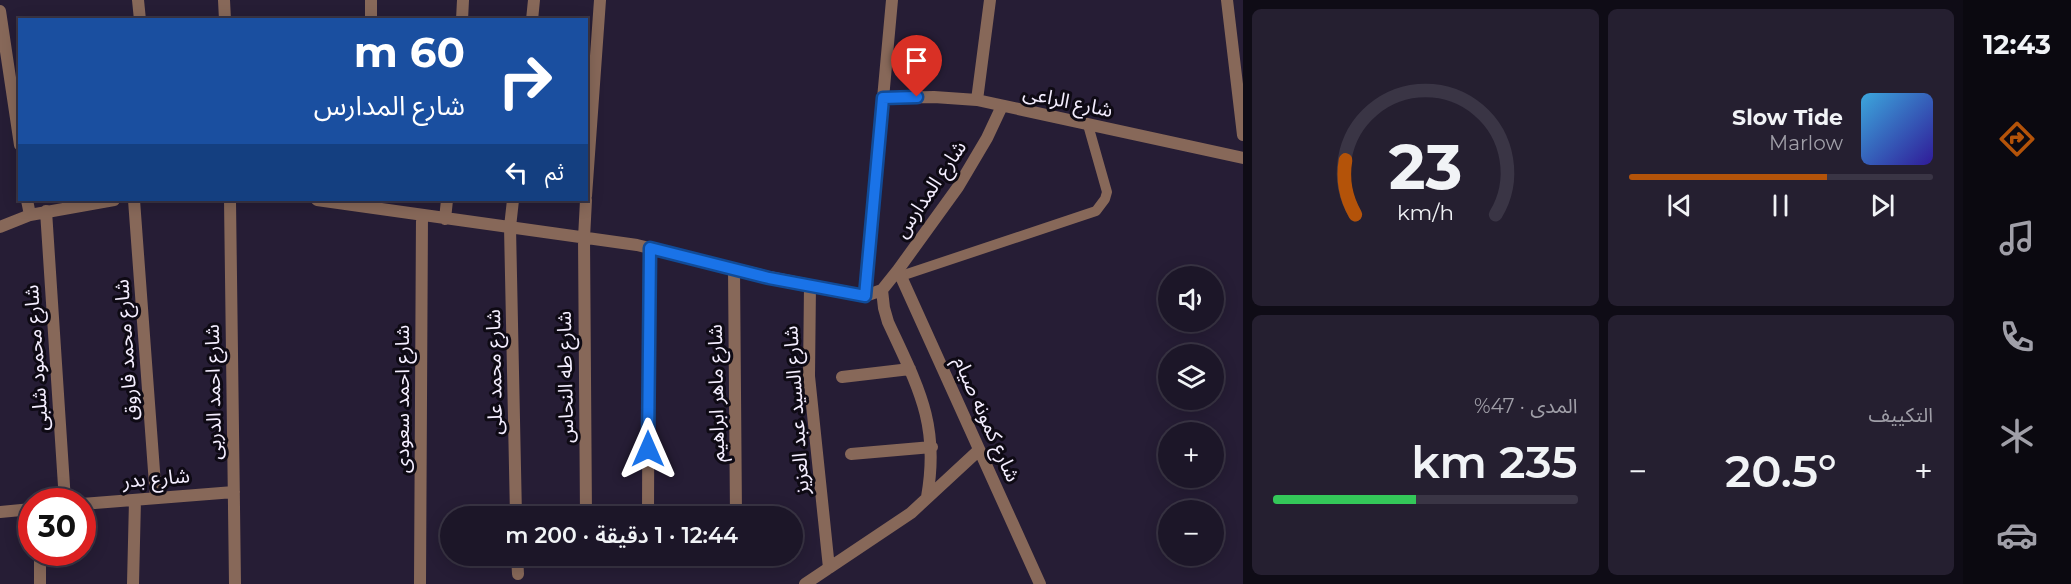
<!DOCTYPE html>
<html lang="ar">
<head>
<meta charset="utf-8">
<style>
  body { margin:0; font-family:Montserrat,"Noto Sans Arabic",sans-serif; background:#251f30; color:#f1f3f6; direction:rtl; height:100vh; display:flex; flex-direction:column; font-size:22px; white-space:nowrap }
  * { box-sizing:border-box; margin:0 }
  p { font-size:20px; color:#a09fa8 }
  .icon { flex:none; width:33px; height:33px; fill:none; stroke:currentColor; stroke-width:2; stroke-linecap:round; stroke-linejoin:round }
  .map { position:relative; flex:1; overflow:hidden; direction:ltr }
  .drawer { display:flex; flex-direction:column; gap:9px; padding:9px; background:#0f0c16; width:720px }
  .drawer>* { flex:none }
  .guide { position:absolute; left:18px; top:18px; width:570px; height:183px; border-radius:0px; box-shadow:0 3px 15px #0003,0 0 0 2px #3a3545; direction:rtl; background:#1a4fa0; color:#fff; overflow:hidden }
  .fabs { position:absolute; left:1158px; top:266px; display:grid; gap:12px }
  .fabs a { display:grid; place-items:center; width:66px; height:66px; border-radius:50%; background:#1c1628; box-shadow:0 3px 15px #0003,0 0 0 2px #3a3545; font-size:30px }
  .speed { position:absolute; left:18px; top:488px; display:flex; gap:12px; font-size:30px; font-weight:700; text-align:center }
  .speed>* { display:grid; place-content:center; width:78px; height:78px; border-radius:50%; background:#1c1628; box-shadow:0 3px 15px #0003,0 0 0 2px #3a3545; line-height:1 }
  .speed .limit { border:9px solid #d22; background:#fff; color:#111 }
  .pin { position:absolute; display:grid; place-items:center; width:51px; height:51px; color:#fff; margin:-62px -26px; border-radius:50% 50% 50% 0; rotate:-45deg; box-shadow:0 0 6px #0007 }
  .pin .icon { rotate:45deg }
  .me { position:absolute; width:66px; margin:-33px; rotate:0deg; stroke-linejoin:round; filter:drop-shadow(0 0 4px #0008) }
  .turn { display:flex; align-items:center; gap:21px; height:126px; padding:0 24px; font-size:27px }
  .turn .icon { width:78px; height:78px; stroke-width:2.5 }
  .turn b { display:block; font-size:42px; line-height:51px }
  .then { display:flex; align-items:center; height:57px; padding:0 24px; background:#0003; gap:12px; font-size:22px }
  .big { font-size:45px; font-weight:600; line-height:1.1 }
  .drawer .widget { flex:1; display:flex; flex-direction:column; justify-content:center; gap:9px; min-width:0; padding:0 21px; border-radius:9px; background:#251f30 }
  .drawer .dial { align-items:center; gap:0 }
  .dial svg { height:156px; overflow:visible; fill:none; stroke:#3a3545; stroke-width:7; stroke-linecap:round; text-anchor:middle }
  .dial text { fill:#f1f3f6; stroke:none }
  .song { display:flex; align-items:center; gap:18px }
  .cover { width:72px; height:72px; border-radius:9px; background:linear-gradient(135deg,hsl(200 70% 55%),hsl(250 70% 35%)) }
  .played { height:6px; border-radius:3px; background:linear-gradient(90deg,#b45309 65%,#3a3545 65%) }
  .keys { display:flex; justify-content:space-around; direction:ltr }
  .heat { display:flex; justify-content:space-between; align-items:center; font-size:33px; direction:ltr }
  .charge { height:9px; border-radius:4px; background:linear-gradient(90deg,#34c759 47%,#3a3545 0) }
  .drawer .tiles { flex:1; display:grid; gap:9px; grid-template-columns:repeat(2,1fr) }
  .trip { position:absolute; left:440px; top:506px; width:363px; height:60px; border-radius:30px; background:#1c1628; box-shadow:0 3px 15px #0003,0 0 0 2px #3a3545; font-weight:600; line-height:60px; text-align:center; direction:rtl }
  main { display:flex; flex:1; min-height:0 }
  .tab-bar { display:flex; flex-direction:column; width:108px; justify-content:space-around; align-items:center; background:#0b0910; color:#a09fa8 }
  .tab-bar .icon { width:42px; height:42px }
  .tab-bar .on { color:#b45309 }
  .tab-bar b { font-size:27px; color:#f1f3f6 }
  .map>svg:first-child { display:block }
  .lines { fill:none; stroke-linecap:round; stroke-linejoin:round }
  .lane { stroke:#876859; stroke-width:10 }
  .street { stroke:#876859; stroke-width:12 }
  .route-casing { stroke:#114b97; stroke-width:15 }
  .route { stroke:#1a73e8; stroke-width:10 }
  .labels { text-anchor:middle; stroke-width:6; stroke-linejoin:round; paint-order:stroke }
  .street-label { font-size:20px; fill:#f4eeff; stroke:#0e0a14 }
</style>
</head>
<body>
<main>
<nav class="tab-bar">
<b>12:43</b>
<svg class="icon on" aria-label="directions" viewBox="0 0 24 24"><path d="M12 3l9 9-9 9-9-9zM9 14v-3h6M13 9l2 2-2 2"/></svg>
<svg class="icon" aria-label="music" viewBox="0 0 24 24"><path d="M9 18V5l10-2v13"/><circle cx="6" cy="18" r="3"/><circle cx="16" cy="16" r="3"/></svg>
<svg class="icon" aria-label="phone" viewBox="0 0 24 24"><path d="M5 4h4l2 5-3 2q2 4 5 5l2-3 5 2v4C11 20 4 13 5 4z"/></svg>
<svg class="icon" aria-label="climate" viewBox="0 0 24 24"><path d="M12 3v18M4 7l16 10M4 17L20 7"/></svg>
<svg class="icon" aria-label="car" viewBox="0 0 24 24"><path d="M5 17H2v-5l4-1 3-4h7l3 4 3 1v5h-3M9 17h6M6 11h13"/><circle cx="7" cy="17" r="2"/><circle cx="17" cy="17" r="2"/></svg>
</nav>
<section class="drawer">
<div class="tiles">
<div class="widget">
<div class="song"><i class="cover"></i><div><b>Slow Tide</b><p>Marlow</p></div></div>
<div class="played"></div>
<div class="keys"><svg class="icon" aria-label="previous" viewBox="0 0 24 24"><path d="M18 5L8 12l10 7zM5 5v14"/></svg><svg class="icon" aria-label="pause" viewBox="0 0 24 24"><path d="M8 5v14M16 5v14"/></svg><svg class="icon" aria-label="next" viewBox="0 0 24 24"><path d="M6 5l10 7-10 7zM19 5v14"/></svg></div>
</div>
<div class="widget dial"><svg viewBox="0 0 100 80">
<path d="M14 69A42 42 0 1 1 86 69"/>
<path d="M14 69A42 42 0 0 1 9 41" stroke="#b45309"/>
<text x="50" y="56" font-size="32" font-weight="700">23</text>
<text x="50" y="72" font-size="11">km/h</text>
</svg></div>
<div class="widget"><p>التكييف</p>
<div class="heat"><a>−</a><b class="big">20.5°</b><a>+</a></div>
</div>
<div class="widget"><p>المدى · 47%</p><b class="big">235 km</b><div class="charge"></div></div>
</div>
</section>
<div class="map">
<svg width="1243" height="584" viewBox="0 0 1243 584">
  <rect width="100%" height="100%" fill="#261d35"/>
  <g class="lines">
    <path class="lane" d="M901,276l195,-65 9,-12 2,-7 -19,-67"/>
    <path class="street" d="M138,0l2,20
      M224,0l1,20
      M1227,0l16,135
      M0,11l20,134
      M371,20v-20
      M462,20l1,-20
      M532,20l2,-20
      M883,98l51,-1 43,3 266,58
      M977,100l13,-100
      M586,196l14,-196
      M27,200l3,15
      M134,200l22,298
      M230,200l5,384
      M317,200l320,45 132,32 96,19 17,-6 16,-20 60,-83 29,-49 15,-32
      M513,200l-3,27 6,289
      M586,200l-2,38 2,278
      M46,211l19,290
      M445,219l2,-19
      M0,227l30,-12 84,-15
      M734,269l2,247
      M898,270l142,314
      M810,285l-1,91 20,192
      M882,290l2,18 4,14c30,65 52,102 39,175
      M865,296l27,-296
      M842,377l68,-8
      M851,454l81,-7
      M82,504l152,-12
      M0,512l32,-3
      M648,516l1,-268
      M517,555l1,19
      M40,584v-32
      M133,584l2,-84
      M420,584l2,-369
      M805,584l106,-71 68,-63"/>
  </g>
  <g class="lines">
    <defs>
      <path id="route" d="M648,449l2,-201 119,30 96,18 18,-198 34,-1"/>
    </defs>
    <use href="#route" class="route-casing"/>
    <use href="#route" class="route"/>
  </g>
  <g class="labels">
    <g class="street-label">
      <text transform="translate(1068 101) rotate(12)" y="7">شارع الراعى</text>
      <text transform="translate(930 189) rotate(-56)" y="7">شارع المدارس</text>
      <text transform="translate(126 350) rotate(-94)" y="7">شارع محمد فاروق</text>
      <text transform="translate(36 358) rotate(-94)" y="7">شارع محمود شلبى</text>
      <text transform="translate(494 372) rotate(-91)" y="7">شارع محمد على</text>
      <text transform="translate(565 377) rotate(-91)" y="7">شارع طه النحاس</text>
      <text transform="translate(213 392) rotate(-91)" y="7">شارع احمد الدربى</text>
      <text transform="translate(716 393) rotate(-91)" y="7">شارع ماهر ابراهيم</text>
      <text transform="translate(402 399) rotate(-90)" y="7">شارع احمد سعودى</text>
      <text transform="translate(796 410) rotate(-94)" y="7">شارع السيد عبد العزيز</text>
      <text transform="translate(987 419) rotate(66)" y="7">شارع كمونه صيام</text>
      <text transform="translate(156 478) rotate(-5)" y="7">شارع بدر</text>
    </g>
  </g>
</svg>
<div class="fabs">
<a><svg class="icon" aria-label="sound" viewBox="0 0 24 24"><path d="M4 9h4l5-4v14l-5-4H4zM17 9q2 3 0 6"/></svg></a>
<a><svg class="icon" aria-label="layers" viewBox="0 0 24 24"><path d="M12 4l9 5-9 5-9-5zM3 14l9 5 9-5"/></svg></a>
<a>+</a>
<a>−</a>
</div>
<div class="speed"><div class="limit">30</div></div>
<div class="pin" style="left:917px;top:97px;background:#d93025"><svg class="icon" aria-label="arrive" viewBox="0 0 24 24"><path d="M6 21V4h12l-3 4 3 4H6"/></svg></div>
<svg class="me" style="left:648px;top:449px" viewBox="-20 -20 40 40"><path d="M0-17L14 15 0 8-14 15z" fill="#1a73e8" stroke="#fff" stroke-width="4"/></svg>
<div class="trip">12:44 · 1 دقيقة · 200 m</div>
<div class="guide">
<div class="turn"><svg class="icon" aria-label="right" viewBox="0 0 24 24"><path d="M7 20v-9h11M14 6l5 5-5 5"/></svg><div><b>60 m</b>شارع المدارس</div></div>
<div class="then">ثم<svg class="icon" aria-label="left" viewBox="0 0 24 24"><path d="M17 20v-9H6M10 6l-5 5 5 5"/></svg></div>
</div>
</div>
</main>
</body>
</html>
